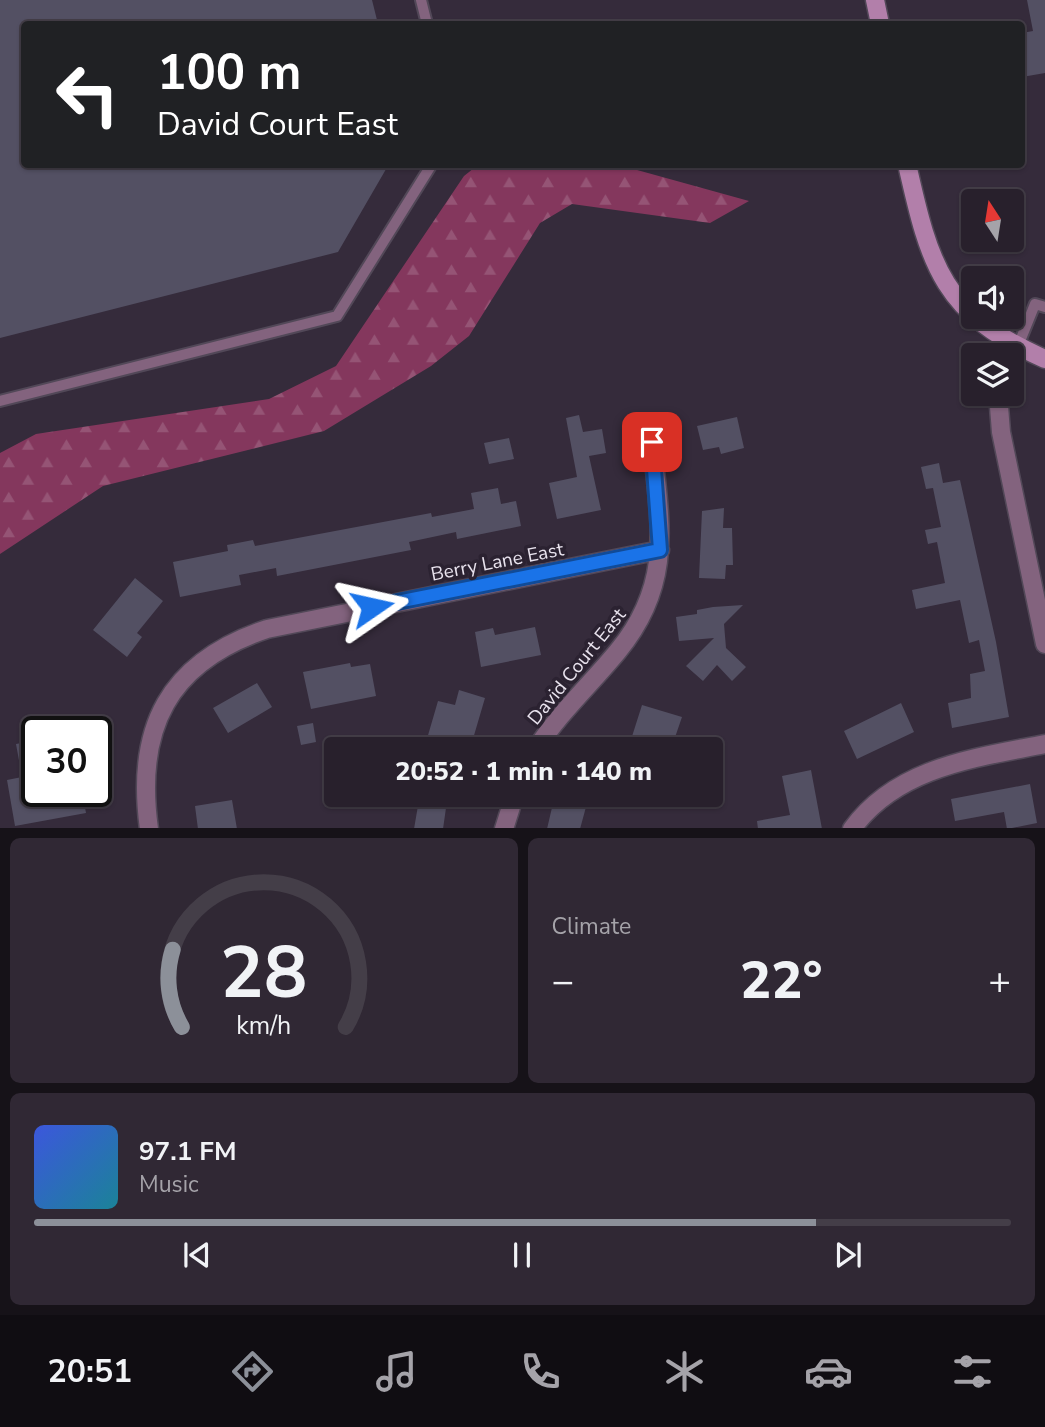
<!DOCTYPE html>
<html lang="en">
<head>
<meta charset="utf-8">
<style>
  body { margin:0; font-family:"Nunito Sans",sans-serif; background:#302834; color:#f1f3f6; height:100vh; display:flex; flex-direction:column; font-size:26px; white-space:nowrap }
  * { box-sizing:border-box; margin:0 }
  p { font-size:23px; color:#a5a3a9 }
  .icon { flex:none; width:38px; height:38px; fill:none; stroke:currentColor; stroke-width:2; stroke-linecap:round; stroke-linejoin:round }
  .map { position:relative; height:828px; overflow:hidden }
  .drawer { display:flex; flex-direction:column; gap:10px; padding:10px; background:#161218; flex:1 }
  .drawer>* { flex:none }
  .top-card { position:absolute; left:21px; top:21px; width:1004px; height:147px; border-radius:7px; box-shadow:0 2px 5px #0004,0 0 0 2px #443e48; background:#202124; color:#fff; overflow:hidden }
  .needle { width:46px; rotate:348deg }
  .tools { position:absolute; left:961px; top:189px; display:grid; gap:14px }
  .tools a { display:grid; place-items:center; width:63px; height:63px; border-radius:7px; background:#28202c; box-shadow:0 2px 5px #0004,0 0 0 2px #443e48; font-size:35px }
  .speed { position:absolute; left:21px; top:716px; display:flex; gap:14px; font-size:35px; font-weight:700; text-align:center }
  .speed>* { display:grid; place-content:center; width:91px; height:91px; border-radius:50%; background:#28202c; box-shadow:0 2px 5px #0004,0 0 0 2px #443e48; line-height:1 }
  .speed .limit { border:4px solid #111; border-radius:10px; background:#fff; color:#111 }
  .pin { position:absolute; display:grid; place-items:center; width:60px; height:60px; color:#fff; margin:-30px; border-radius:14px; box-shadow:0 4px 10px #0006 }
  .me { position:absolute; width:77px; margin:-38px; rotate:79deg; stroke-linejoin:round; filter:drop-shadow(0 0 5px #0008) }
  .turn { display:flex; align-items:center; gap:24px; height:147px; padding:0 21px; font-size:32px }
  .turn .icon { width:91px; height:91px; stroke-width:2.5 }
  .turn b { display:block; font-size:49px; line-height:60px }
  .big { font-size:52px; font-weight:800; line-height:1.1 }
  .drawer .card { flex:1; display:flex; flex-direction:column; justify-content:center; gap:10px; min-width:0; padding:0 24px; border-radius:10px; background:#302834 }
  .drawer .dial { align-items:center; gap:0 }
  .dial svg { height:182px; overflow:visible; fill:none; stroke:#443e48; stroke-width:7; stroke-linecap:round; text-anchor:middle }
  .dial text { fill:#f1f3f6; stroke:none }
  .song { display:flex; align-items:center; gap:21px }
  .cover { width:84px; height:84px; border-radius:10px; background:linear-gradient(135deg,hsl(230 70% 55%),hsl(190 70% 35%)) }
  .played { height:7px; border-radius:4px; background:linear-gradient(90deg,#8c9099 80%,#443e48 80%) }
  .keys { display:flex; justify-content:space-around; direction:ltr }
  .heat { display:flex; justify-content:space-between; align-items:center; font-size:38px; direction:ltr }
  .drawer .tiles { flex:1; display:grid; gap:10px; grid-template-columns:1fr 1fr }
  .card:last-child { grid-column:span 2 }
  .trip { position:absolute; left:324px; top:737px; width:399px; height:70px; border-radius:7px; background:#28202c; box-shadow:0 2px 5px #0004,0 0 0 2px #443e48; font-weight:800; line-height:70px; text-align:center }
  .tab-bar { display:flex; height:112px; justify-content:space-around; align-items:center; background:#100d12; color:#a5a3a9 }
  .tab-bar .icon { width:49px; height:49px }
  .tab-bar .current { color:#8c9099 }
  .tab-bar b { font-size:32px; color:#f1f3f6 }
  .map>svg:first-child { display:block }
  .forest { fill:url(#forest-firs) }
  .building { fill:#535063 }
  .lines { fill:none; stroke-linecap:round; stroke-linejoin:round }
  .service-casing { stroke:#524858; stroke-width:14 }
  .minor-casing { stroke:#524858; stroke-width:21 }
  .secondary-casing { stroke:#524858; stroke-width:21 }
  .service { stroke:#83637e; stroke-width:10 }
  .minor { stroke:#83637e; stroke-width:18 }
  .secondary { stroke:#b27faa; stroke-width:18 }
  .route-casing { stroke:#114b97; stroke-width:18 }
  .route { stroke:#1a73e8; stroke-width:12 }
  .labels { text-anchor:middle; stroke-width:7; stroke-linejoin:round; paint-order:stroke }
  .street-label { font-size:19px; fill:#e9e3ee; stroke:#2b2231 }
</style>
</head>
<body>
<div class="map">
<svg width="1045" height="829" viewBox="0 0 1045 829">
  <defs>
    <pattern id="forest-firs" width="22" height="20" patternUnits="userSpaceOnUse" patternTransform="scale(1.75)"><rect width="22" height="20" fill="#84375d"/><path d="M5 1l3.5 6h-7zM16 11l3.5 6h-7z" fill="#955475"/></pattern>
  </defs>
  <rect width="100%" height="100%" fill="#352b3b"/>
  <path class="forest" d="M479,164l140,1 130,36 -39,22 -138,-19 -32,19 -71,113 -38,30 -107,65 -221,55 -103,68v-101l36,-19 233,-35 67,-33 128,-190z"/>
  <path class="building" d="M0,0h372l6,24h-354v140h365l-51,88 -338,86z
    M1027,0h18v73l-23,4v-44l11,-2z
    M579,415l4,17 19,-3 4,24 -17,3 12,54 -44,9 -8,-36 28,-6 -11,-59z
    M737,417l7,31 -23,6 -2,-7 -16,3 -6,-24z
    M509,438l5,21 -25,5 -5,-21z
    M939,463l4,20 17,-3 36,162 13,75 -57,11 -4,-25 23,-5 -1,-24 15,-3 -6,-31 -10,3 -9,-43 -44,9 -4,-19 33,-7 -8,-41 -9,2 -3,-14 16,-3 -8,-39 -7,1 -5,-22z
    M498,488l3,16 15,-3 5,25 -64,13 -1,-7 -47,10 2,8 -134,26 -1,-8 -37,7 2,10 -61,12 -7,-35 55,-11 -1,-6 26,-5 2,6 176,-33 1,4 42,-8 -3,-16z
    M724,508l-1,20h9l1,37h-7l-1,14 -26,-1 3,-67z
    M135,578l28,23 -26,32 5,4 -15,20 -34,-27z
    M743,605l-19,19 2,24 20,19 -14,14 -15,-16 -14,16 -17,-15 28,-28 -35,3 -3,-24 21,-3v-4l16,-3z
    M535,627l6,28 -60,12 -6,-35 18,-4 2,7z
    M350,663l1,4 19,-3 6,32 -65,13 -8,-37z
    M257,683l15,24 -44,26 -15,-25z
    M459,690l26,8 -15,51h-46l14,-48 17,4z
    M901,703l13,29 -57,27 -13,-28z
    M642,705l40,12 -11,32h-43z
    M313,723l3,19 -15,3 -4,-19z
    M37,740v51h45l4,22 -71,13 -8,-46 15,-3 -6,-33z
    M811,770l11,59h-64l-1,-8 33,-6 -8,-39z
    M1030,784l7,39 -30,6 -3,-17 -49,9 -4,-22z
    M420,794h28l-5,35h-29z
    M554,799l32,8 -6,22h-33z
    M232,800l5,29h-39l-3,-23z"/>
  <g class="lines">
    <defs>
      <path id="service" d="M421,0l6,24
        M1018,346l17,-42 10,3
        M0,401l337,-85 95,-152"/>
      <path id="minor" d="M998,394l3,38 44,212
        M536,749c24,-37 55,-65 82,-98 56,-68 42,-128 34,-209
        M149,829c-14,-101 19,-167 118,-200l393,-79
        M504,829l11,-35
        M852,829c45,-62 123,-71 193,-85"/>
      <path id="secondary" d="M875,0l5,24
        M907,164c23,103 36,150 138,195"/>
    </defs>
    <use href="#service" class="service-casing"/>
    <use href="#minor" class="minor-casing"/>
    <use href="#secondary" class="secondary-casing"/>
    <use href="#service" class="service"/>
    <use href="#minor" class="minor"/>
    <use href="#secondary" class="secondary"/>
  </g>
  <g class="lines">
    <defs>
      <path id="route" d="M372,607l288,-57 -8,-108"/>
    </defs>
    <use href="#route" class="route-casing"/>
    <use href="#route" class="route"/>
  </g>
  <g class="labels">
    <g class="street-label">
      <text transform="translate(497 561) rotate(-11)" y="7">Berry Lane East</text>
      <text transform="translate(576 666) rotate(-51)" y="7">David Court East</text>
    </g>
  </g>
</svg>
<div class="tools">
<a><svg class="needle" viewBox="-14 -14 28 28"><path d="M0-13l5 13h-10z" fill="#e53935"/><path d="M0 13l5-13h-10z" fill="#a5a3a9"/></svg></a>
<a><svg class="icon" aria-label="sound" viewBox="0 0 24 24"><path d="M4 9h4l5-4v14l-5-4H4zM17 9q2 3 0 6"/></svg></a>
<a><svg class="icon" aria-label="layers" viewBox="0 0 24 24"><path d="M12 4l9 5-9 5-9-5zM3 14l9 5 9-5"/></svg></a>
</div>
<div class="speed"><div class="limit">30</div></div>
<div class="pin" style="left:652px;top:442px;background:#d93025"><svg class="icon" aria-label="arrive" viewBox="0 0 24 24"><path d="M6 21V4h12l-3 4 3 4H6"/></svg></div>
<svg class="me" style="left:372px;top:607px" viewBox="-20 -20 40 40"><path d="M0-17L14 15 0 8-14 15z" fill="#1a73e8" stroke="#fff" stroke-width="4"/></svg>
<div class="trip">20:52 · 1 min · 140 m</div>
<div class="top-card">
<div class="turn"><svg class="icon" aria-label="left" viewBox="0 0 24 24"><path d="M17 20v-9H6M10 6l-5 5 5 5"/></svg><div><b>100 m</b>David Court East</div></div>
</div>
</div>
<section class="drawer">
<div class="tiles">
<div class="card dial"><svg viewBox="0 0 100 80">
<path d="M14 69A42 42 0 1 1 86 69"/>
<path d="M14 69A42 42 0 0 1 10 35" stroke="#8c9099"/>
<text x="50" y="56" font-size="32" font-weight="700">28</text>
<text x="50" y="72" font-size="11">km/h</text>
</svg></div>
<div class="card"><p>Climate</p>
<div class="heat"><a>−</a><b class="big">22°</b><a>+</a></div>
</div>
<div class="card">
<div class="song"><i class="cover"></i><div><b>97.1 FM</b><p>Music</p></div></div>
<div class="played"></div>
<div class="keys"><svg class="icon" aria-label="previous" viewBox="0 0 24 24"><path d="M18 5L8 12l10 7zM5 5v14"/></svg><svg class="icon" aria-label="pause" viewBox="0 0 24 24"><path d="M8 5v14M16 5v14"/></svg><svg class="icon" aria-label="next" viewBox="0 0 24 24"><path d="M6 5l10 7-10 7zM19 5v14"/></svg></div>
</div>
</div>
</section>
<nav class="tab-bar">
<b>20:51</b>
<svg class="icon current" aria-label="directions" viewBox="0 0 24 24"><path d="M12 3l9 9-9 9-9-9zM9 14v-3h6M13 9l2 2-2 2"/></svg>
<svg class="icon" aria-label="music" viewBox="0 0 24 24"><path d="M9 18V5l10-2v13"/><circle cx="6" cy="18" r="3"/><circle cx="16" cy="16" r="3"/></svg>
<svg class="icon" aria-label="phone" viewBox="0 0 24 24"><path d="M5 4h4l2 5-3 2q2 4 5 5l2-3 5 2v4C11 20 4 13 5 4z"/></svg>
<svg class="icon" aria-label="climate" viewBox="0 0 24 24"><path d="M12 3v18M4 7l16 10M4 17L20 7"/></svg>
<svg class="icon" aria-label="car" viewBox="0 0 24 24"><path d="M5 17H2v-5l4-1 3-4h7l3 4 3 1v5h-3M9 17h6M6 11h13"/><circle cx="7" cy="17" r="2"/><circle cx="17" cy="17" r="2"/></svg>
<svg class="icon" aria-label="filters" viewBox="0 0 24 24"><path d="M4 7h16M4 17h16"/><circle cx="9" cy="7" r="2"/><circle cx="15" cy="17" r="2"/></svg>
</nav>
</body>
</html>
